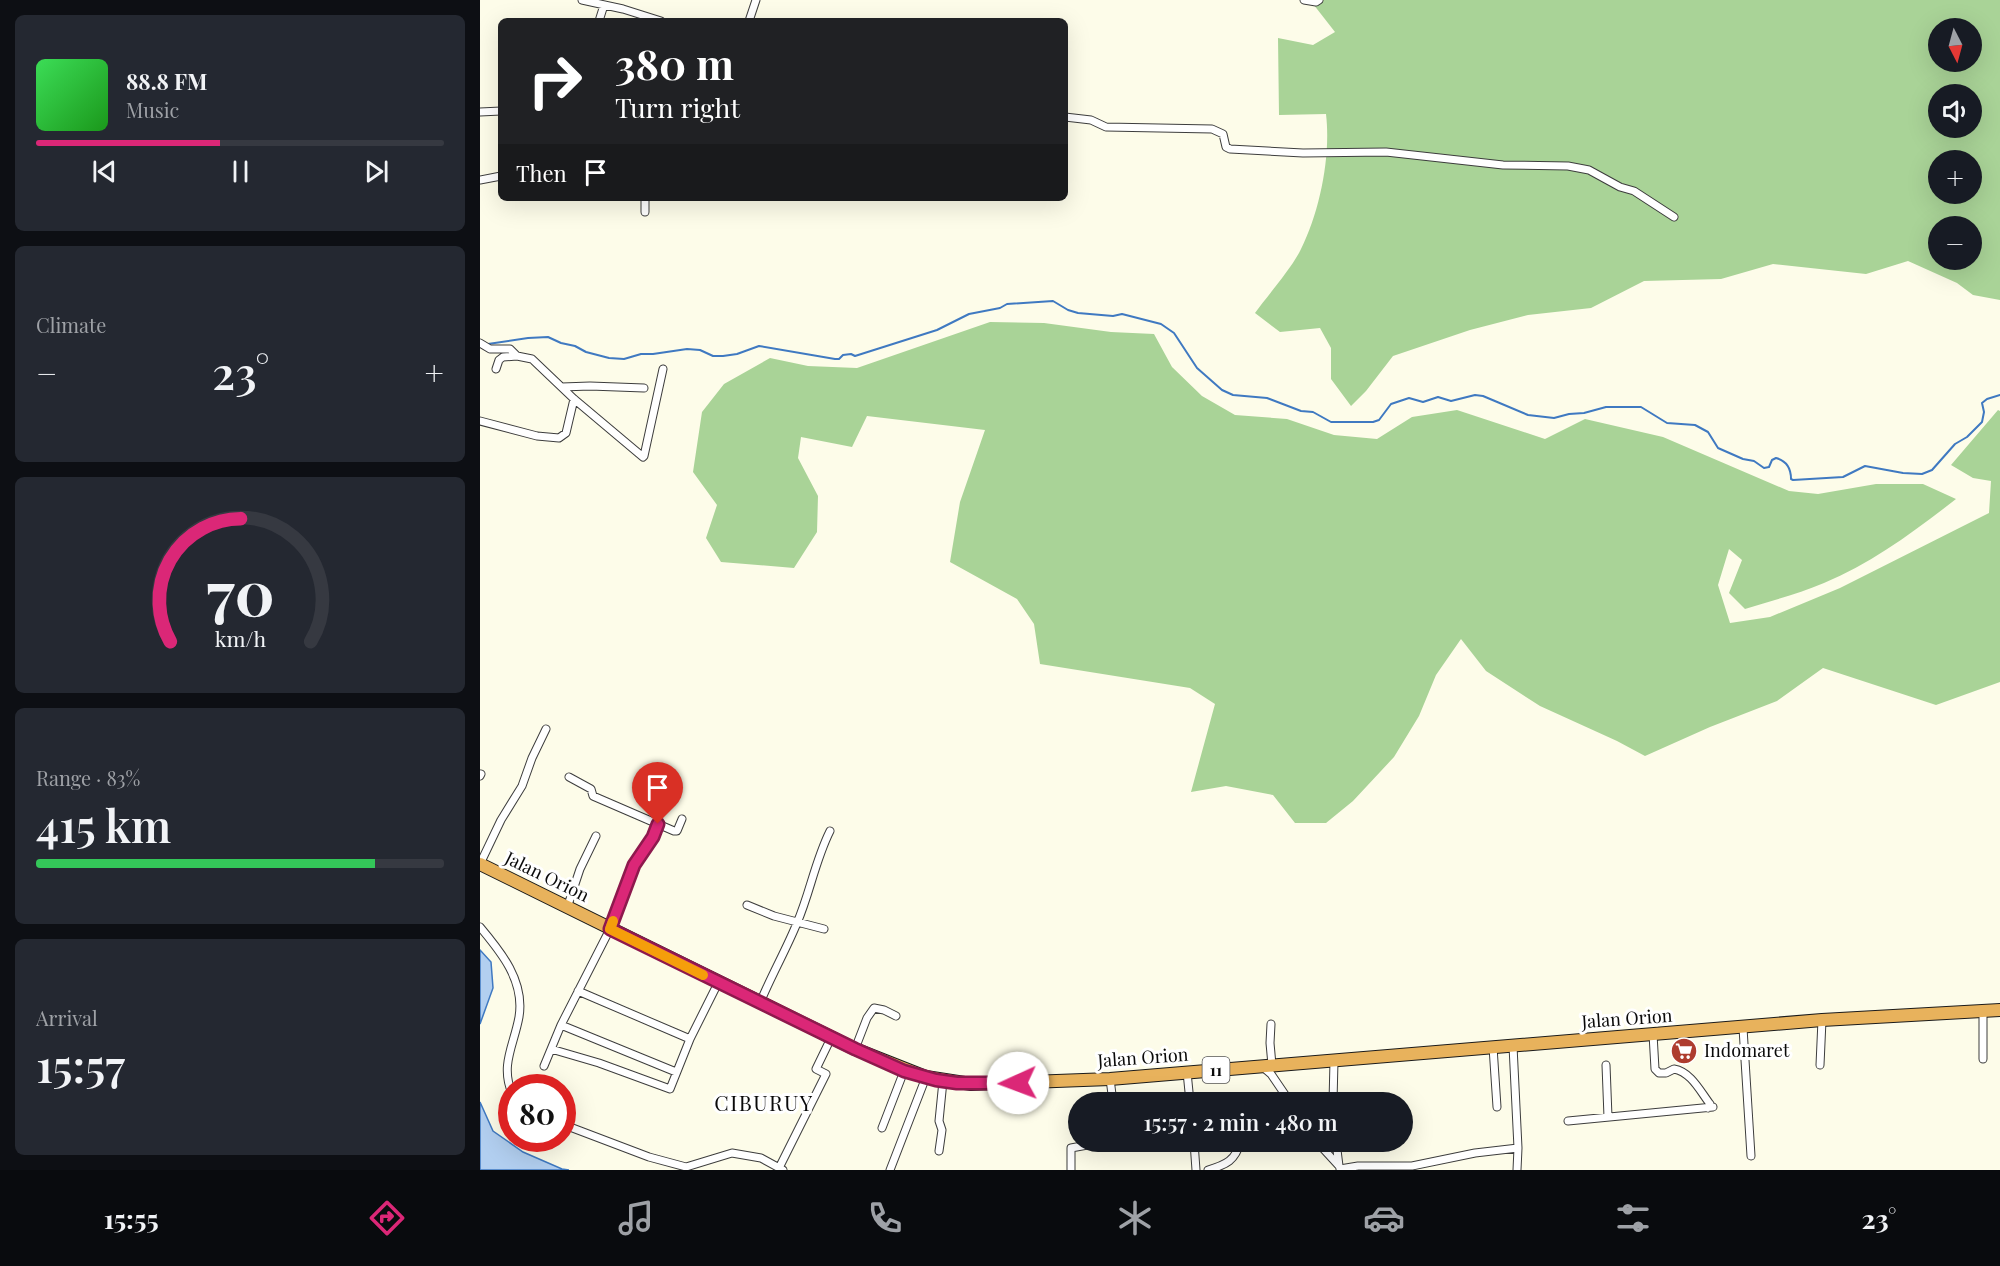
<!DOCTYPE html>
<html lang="en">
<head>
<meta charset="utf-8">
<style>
  body { margin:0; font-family:"Playfair Display",serif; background:#242831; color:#f1f3f6; height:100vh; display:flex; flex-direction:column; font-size:22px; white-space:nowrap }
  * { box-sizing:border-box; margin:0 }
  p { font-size:20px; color:#9ea1a6 }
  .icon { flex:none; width:33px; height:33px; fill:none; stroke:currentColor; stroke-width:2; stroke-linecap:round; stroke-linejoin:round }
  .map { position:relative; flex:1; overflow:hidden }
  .side { display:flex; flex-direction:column; gap:15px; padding:15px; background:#0d0f14; width:480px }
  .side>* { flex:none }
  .banner { position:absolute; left:18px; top:18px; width:570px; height:183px; border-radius:9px; box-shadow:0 6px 24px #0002; background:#202124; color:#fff; overflow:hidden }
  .needle { width:39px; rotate:174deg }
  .buttons { position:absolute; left:1448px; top:18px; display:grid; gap:12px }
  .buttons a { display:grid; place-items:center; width:54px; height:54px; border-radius:50%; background:#171b24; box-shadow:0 6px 24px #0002; font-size:30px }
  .speed { position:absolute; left:18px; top:1074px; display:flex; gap:12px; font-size:30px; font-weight:700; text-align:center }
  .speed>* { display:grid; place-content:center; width:78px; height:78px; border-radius:50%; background:#171b24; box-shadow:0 6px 24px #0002; line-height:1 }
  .speed .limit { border:9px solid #d22; background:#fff; color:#111 }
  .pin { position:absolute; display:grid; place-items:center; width:51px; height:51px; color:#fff; margin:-62px -26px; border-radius:50% 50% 50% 0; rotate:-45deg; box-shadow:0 0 6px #0007 }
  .pin .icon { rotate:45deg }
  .me { position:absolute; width:66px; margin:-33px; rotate:268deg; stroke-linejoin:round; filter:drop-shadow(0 0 4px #0008) }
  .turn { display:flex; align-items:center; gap:21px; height:126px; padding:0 18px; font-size:27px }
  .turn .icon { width:78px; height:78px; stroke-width:2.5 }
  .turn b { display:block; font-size:42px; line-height:51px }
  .then { display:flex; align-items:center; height:57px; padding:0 18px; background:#0003; gap:12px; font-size:22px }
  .big { font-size:45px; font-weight:600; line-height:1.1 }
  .side .widget { flex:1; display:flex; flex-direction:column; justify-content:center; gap:9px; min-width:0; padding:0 21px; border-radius:9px; background:#242831 }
  .side .dial { align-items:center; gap:0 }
  .dial svg { height:156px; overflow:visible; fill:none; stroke:#363941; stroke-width:7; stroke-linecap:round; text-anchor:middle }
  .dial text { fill:#f1f3f6; stroke:none }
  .song { display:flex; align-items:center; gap:18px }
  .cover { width:72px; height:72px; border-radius:9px; background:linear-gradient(135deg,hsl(130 70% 55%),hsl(120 70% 35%)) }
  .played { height:6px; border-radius:3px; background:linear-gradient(90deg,#db2777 45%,#363941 45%) }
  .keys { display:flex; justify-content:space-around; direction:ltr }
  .heat { display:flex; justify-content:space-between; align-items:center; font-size:33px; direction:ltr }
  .charge { height:9px; border-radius:4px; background:linear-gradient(90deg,#34c759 83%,#363941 0) }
  .trip { position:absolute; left:588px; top:1092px; width:345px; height:60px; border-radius:30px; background:#171b24; box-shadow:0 6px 24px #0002; font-weight:600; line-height:60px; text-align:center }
  .tabs { display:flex; height:96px; justify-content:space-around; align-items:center; background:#090b0e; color:#9ea1a6 }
  .tabs .icon { width:42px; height:42px }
  .tabs .current { color:#db2777 }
  .tabs b { font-size:27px; color:#f1f3f6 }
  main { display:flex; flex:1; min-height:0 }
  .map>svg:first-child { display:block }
  .forest { fill:#a9d397; fill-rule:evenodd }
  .water { fill:#b2cff0; stroke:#3f79c1; stroke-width:1.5 }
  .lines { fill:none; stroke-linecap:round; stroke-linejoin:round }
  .stream { stroke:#3f79c1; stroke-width:2 }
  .street-casing { stroke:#3d3d3d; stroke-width:9 }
  .highway-casing { stroke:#1b1b1b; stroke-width:14 }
  .street { stroke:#fff; stroke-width:7 }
  .highway { stroke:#e8b25c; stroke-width:12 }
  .route-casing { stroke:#8e194d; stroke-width:15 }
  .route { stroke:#db2777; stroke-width:10 }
  .slow { stroke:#f59e0b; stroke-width:10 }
  .labels { text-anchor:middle; stroke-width:6; stroke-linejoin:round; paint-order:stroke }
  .shield { fill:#fff; stroke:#545454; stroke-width:1.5 }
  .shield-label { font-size:16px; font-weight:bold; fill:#0a0a0a }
  .street-label { font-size:18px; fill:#0a0a0a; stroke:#fff }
  .poi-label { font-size:18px; fill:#0a0a0a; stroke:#fff; text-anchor:start }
  .quarter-label { font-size:21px; letter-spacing:1.5px; fill:#0a0a0a; stroke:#fff }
</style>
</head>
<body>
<main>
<section class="side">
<div class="widget">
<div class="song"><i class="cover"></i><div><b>88.8 FM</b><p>Music</p></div></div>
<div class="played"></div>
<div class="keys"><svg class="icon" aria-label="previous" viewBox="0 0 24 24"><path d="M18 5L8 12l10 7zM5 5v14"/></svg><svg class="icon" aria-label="pause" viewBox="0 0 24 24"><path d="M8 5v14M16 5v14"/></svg><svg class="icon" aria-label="next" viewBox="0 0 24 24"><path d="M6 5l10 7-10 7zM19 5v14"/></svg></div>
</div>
<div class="widget"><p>Climate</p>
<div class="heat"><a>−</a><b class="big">23°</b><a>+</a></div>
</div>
<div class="widget dial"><svg viewBox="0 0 100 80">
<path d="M14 69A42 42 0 1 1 86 69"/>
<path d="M14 69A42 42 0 0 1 50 6" stroke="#db2777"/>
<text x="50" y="56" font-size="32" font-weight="700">70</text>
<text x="50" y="72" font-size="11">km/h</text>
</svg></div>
<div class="widget"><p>Range · 83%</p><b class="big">415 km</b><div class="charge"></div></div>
<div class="widget"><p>Arrival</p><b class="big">15:57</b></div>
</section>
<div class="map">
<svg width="1520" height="1170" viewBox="0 0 1520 1170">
  <rect width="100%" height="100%" fill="#fdfce9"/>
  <path class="forest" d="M830,0h690v300l-27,-5 -16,-12 -49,-22 -42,13 -93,-10 -52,15 -77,2 -53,27 -63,7 -58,15 -77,26 -27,35 -15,15 -20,-27v-31l-11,-20 -40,4 -25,-19c13,-18 37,-45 46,-64 19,-38 30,-93 25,-135l-47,1 -1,-77 35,7 22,-13zM1458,28h33v34h-33zM1458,94h33v34h-33zM1458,160h33v34h-33zM1458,226h33v34h-33z
    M510,322l54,1 67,9 43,2 18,33 30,29 33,19 52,4 47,16 43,4 35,-22 45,-7 88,29 40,-20 78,18 126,54 29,3 58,-10h47l33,15c-41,32 -84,64 -132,84 -26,11 -53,18 -79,26l-16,-16 13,-33 -13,-11 -11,36 12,38 40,-6 70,-29 149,-75 2,-32 -18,-3 -22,-13 47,-55 2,1v271l-64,23 -113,-37 -46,33 -67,26 -65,29 -28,-15 -77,-35 -54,-35 -25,-32 -25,36 -17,41 -25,41 -41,44 -27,22h-31l-22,-28 -47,-9 -35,6 24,-88 -25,-16 -150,-24 -6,-40 -17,-25 -67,-37 10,-60 25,-72 -118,-14 -15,31 -51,-10 -3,21 20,38 -1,36 -23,36 -73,-6 -15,-24 11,-33 -24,-33 9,-60 22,-28 46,-26 38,8 49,2z"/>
  <path class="water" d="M0,950l11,12 2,26 -13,36z
    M0,1102l13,29 30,21 39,17 7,1h-89z"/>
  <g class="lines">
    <path class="stream" d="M8,344l40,-6 20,-1 13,6 14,3 11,6 23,6 15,1 17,-5h12l34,-5 13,1 13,6h10l14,-2 22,-8 76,13h4l4,-4 8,-1 4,2 82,-26 32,-16 31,-6 7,-4 46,-3 15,9 10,3 35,3 9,-2 39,10 13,9 23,35 25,22 11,5 34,3 34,13 12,1 18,10h42l6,-2 12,-16 18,-6 14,4 15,-5 13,4 24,-6 8,1 45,19 26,3 15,-4 15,-1 22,-6h35l26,16 28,2 13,7 10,16 25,11 11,2 10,7 5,-1 3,-7 4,-2c11,3 15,10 15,21l2,1 50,-3 22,-11 38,7 19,1 10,-4 23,-26 12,-7 15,-15 2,-10 -2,-9 5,-4 13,-4"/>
    <defs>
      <path id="street" d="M102,0l41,9 38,12
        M824,0l12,2 3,-2
        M119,21l5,-16
        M269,21l7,-21
        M0,112l21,-1
        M585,117l26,3 15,7 106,2 11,5 3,13 4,2 73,4 83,-1 117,13 65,1 21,4 31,17 14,4 40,26
        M0,180l21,-4
        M165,198v14
        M0,343l10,6h20l7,7
        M16,369l3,-9 4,-3 14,-1 15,3 42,40 69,58 1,-1 19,-87
        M82,387l28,-1 54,2
        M0,421l57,15 22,2 7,-5 8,-34
        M0,776l1,-2
        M89,777l22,12 2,7 81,35h3l5,-12
        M0,864l21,-44 21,-34 10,-28 14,-29
        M267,905l27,11 50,13
        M87,908l13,-39 16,-33
        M0,927c21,25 45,54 39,90 -5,28 -19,48 -7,76
        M98,991l112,48
        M280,1003c11,-27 26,-53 37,-80 13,-30 18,-62 33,-92
        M791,1024l-1,19 2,22
        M81,1025l115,47
        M1263,1028l8,128
        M1173,1034l2,35 4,4h7l8,-4c17,3 26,22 36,35l-2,4
        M1033,1046l5,102 -1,22
        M1013,1047l4,60
        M71,1049l48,14 71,26 20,-50 28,-56
        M375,1049l12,-31 7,-10 10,2 12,6
        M1503,1059v-50
        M1126,1065l2,52
        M1340,1065l2,-45
        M64,1066l17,-41 49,-96 24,-64 19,-28 5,-13
        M784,1068l7,6 19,28
        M707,1072l3,30
        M630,1079l3,23
        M853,1102l1,-41
        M1088,1121l145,-14
        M82,1124l87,33 37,10 46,-14 29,5 22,12
        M402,1128l22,-57
        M651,1142l14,1 18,-1
        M714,1142l2,28
        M837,1142l22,24
        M856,1142l3,24
        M459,1151l3,-21 -3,-9 4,-40
        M299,1168l47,-94 -10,-5 15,-31
        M860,1169l18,-3h54l63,-13 43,-5
        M410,1170l36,-93
        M591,1170v-22l33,-6
        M728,1170c18,-5 28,-10 32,-28"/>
      <path id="highway" d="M0,864l375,185 71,28 45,7 139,-5 712,-59 178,-10"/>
    </defs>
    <use href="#street" class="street-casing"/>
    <use href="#highway" class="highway-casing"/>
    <use href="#street" class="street"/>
    <use href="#highway" class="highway"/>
  </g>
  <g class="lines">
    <defs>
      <path id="route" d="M178,824l-5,13 -19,28 -24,64 245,120 49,22 32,9 21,3h61"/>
    </defs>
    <use href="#route" class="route-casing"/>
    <use href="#route" class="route"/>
    <path class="slow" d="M133,921l-3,8 93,46"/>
  </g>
  <defs>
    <symbol id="supermarket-disc" viewBox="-11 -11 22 22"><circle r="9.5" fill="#ae3c2e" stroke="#fff"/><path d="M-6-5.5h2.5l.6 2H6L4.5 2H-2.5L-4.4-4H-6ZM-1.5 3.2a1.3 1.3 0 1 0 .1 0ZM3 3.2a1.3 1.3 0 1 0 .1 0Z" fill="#fff"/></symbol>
  </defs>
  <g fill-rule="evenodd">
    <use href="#supermarket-disc" x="1189" y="1036" width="30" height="30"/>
  </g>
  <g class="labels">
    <rect class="shield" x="722.5" y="1057" width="27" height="26" rx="4.5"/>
    <g class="shield-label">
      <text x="736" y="1076">11</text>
    </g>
    <g class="street-label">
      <text transform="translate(67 877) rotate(26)" y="6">Jalan Orion</text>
      <text transform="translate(1147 1019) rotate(-4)" y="6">Jalan Orion</text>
      <text transform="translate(663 1058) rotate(-4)" y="6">Jalan Orion</text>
    </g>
    <g class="poi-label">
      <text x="1224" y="1057">Indomaret</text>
    </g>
    <g class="quarter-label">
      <text x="284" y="1111">CIBURUY</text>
    </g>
  </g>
</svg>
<div class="buttons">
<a><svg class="needle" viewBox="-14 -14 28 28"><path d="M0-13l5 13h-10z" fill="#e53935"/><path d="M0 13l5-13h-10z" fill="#9ea1a6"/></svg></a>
<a><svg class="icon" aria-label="sound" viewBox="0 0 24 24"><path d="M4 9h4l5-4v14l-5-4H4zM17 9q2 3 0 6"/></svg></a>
<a>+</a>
<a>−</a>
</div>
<div class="speed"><div class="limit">80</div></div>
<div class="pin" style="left:178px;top:824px;background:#d93025"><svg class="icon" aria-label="arrive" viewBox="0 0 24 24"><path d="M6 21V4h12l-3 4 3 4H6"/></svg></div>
<svg class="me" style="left:538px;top:1083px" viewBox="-20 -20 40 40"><circle r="19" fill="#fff"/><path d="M0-13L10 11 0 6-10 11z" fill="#db2777"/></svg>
<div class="trip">15:57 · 2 min · 480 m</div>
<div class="banner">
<div class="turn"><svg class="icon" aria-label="right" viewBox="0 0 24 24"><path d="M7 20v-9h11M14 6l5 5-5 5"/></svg><div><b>380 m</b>Turn right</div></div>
<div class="then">Then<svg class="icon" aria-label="arrive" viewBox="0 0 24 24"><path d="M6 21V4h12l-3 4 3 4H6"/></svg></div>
</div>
</div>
</main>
<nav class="tabs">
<b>15:55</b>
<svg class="icon current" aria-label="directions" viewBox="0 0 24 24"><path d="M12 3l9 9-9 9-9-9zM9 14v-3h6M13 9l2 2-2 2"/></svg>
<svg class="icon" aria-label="music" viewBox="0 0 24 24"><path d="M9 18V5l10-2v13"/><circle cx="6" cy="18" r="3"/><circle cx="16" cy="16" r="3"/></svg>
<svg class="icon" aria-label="phone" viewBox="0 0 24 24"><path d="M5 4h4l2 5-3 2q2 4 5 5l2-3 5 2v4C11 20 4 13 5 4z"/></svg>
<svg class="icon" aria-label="climate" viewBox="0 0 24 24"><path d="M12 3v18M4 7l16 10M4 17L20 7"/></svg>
<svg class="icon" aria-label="car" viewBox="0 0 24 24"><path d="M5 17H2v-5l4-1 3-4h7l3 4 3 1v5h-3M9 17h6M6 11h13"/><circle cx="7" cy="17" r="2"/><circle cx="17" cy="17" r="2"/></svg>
<svg class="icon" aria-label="filters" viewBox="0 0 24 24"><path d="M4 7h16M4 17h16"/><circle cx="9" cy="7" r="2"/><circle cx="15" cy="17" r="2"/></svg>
<b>23°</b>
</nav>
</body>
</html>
